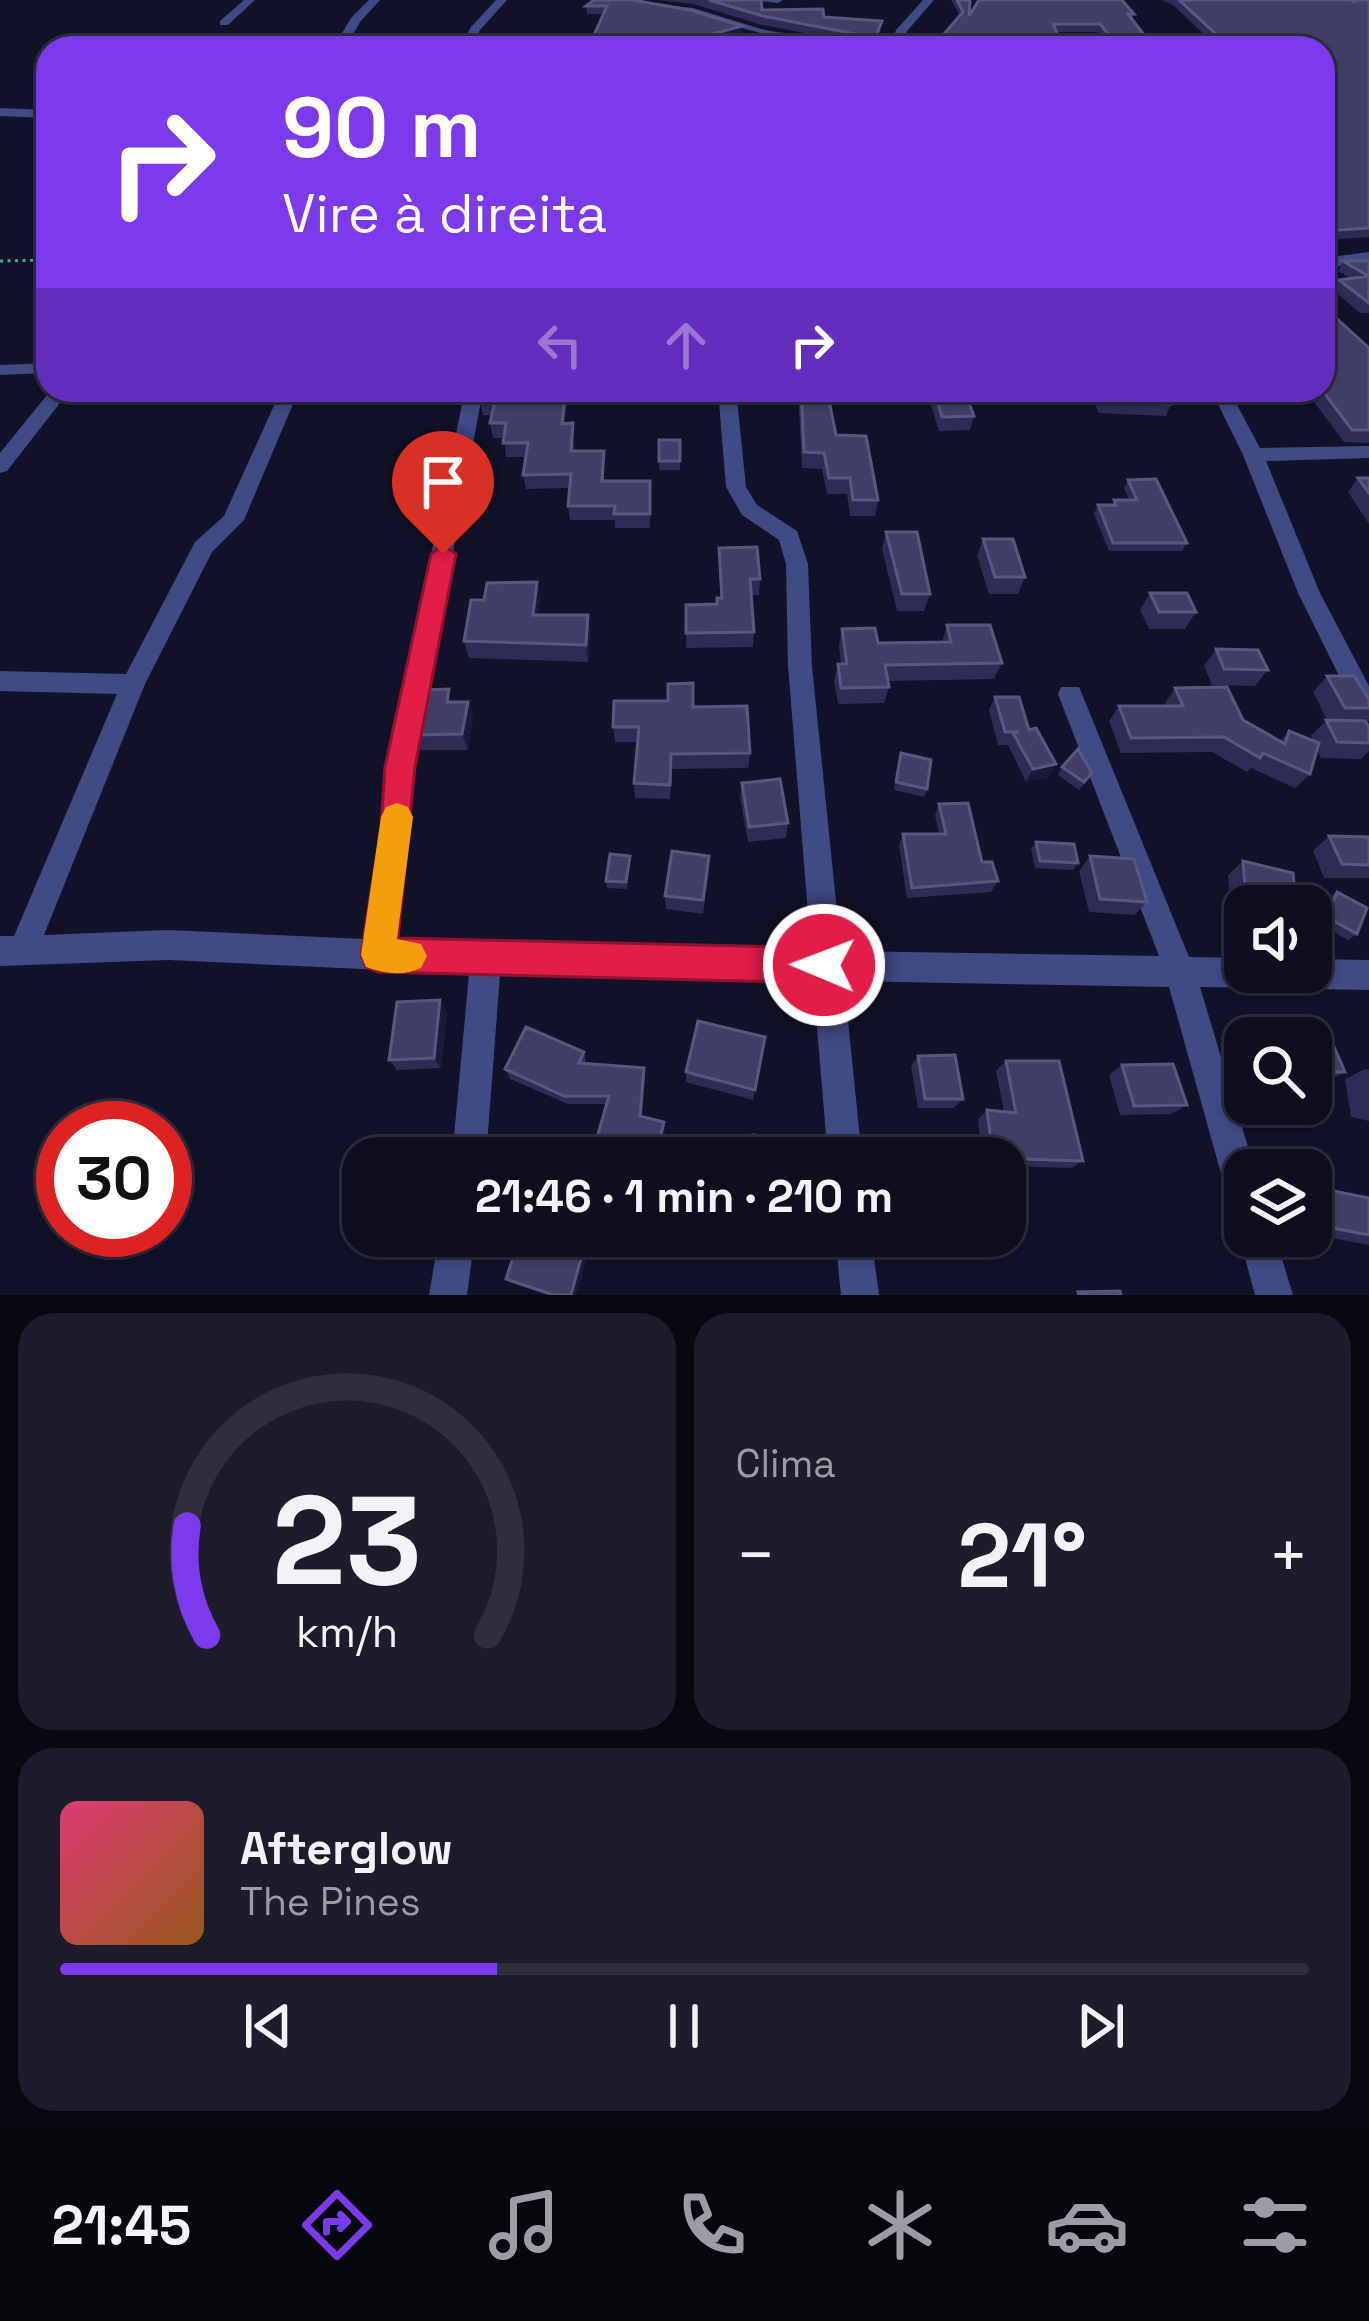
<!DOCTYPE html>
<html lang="pt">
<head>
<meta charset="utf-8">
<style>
  body { margin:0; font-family:"Space Grotesk",sans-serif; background:#1c1c2b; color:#f1f3f6; height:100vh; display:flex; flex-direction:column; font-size:45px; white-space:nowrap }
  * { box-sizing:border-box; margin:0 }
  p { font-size:39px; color:#9b9ca4 }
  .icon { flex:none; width:66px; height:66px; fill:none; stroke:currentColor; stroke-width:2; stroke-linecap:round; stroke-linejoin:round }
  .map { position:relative; height:1295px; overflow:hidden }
  .drawer { display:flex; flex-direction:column; gap:18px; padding:18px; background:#080810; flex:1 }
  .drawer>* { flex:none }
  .top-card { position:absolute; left:36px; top:36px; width:1299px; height:366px; border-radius:36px; box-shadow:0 3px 9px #0004,0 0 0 3px #2e2e3c; background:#7c3aed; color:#fff; overflow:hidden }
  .buttons { position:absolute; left:1224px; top:885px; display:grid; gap:24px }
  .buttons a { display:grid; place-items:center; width:108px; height:108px; border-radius:24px; background:#0e0e1e; box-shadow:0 3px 9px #0004,0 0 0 3px #2e2e3c; font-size:60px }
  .speed { position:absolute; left:36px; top:1101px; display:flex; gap:24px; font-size:60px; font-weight:700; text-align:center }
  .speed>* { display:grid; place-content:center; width:156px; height:156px; border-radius:50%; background:#0e0e1e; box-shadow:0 3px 9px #0004,0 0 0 3px #2e2e3c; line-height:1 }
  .speed .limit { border:18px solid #d22; background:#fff; color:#111 }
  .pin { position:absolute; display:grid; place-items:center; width:102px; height:102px; color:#fff; margin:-123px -51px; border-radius:50% 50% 50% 0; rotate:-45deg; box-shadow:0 0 12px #0007 }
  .pin .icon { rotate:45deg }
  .me { position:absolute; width:132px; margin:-66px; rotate:271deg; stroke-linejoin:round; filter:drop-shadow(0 0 9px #0008) }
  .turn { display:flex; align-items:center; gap:42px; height:252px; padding:0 48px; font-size:54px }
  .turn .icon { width:156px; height:156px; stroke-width:2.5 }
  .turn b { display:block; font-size:84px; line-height:102px }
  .lanes { display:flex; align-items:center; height:114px; padding:0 48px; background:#0003; justify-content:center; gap:60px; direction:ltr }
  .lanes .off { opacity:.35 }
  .big { font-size:90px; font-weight:800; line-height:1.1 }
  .drawer .card { flex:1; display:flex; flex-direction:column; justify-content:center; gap:18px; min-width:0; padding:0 42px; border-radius:36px; background:#1c1c2b }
  .drawer .dial { align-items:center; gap:0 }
  .dial svg { height:312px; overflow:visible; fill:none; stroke:#2e2e3c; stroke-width:7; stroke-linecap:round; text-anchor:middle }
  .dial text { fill:#f1f3f6; stroke:none }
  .song { display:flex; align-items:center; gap:36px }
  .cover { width:144px; height:144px; border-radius:18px; background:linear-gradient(135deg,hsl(340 70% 55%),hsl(30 70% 35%)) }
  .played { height:12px; border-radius:6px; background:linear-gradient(90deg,#7c3aed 35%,#2e2e3c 35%) }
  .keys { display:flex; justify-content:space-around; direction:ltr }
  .heat { display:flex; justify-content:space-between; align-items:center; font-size:66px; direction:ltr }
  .drawer .tiles { flex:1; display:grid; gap:18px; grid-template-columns:1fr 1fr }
  .card:last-child { grid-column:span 2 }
  .trip { position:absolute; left:342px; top:1137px; width:684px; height:120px; border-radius:36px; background:#0e0e1e; box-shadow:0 3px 9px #0004,0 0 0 3px #2e2e3c; font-weight:800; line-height:120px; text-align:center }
  .menu { display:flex; height:192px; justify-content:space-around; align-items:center; background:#06060c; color:#9b9ca4 }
  .menu .icon { width:84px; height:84px }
  .menu .selected { color:#7c3aed }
  .menu b { font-size:54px; color:#f1f3f6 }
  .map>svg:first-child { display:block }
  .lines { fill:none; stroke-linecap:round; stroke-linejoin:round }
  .path { stroke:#38b395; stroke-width:3; stroke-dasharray:3 4.5; stroke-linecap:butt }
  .street { fill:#404a83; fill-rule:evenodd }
  .wall { fill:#2d2c54 }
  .shaded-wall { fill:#1a1a3b }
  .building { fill:#403f66; stroke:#58587e; stroke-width:3 }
  .route { fill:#e11d48; stroke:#92132f; stroke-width:3 }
  .slow { fill:#f59e0b }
</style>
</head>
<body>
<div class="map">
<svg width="1369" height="1295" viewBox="0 0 1369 1295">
  <rect width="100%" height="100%" fill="#121228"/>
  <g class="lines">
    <path class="path" d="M0,261l48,-1"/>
    <path class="street" d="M244,0h11l-27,25h-8v-4z
      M369,0h11l-20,22 -15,26h-12l18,-30z
      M496,0h11l-27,30 -9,18h-12l12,-21z
      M612,0l81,8 68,21 98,19c-58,0 -110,-19 -165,-33 -26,-7 -58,-4 -82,-15z
      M752,0h31l-5,3z
      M923,0h11l-27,31 -5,17h-12l6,-18z
      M0,108l48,2v8l-48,-2z
      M1369,252v10l-46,6v-10z
      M48,363v10l-48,2v-10z
      M51,390h19l-63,81 -7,2v-20z
      M281,390h18l-55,130 -32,32 -67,132 -101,251 124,-5 197,9 18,-112 4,-60 78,-377h18l-70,377 -2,60 -16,114 416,9 -23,-284 -2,-102 -7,-24 -37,-25 -16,-28 -8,-97h18l10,97 11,18 40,26 11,33 4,102 29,285 318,5 -101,-262 3,-7h18l3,7 107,263 56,1v14h66v-13l58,1v30l-169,-3 55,183h-10v43l-13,-5 -5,-13 -58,-208 -325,-6 18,177h-34l-15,-177 -313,-6 -14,183h-34l17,-184 -301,-14 -168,6v-30h14l103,-242 -117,-3v-20l126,3 69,-132 29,-26z
      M1211,390h18l31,58 109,-2v12l-103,3 54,132 49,93v35l-9,-3 -62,-125 -55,-138z
      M1245,1223v13h30l18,59h-38l-16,-59z
      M439,1236h36l-8,59h-38z
      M835,1236h36l8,59h-38z"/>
  </g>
  <path class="wall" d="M594,0l147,35 -26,7h138l-91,-17 -69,-21 -35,-4h103l1,10 62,7 57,13 -8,18h-277l-2,-13 9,-21h-16l-1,-8z
    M951,0h19l-1,16 165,-2 -2,6 22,28h-44l-13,-16h-41l-96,-16z
    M1162,0h189l3,2 15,-2v237l-46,3v-192h-112l-3,-4 2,-4 -37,-35z
    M1343,261h26v52h-9l-27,-23 6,-10 11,-2 -12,-7z
    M1369,348v95l-25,-1 -39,-52h18z
    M481,390l84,34 8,-1 1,28h30v30h46v47h-35v-8h-45l-2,-14 2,-18 -44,1 -3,-14 3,-18h-20l-2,-19h-11l-3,-15 2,-8h-9l-3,-14z
    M668,390h27v2h-27z
    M798,390h29l9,45 42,65 -3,16h-25l-3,-22h-20l-5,-25 -20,-1z
    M926,390h38l10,26 -4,14 -31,1z
    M1088,390h76l7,14 -5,12 -67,-3z
    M659,440h21v30h-21z
    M1358,478h11v46l-21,-32z
    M1128,480l59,63 -5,8h-73l-15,-37 4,-9h14l2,-5h15l-5,-12z
    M886,532l44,62 -6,17h-27l-15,-62z
    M983,539l42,38 -7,17h-29l-12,-38z
    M719,548l41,31 -1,16h-8l3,37 -1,15 -67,1v-43l31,-1 3,-6z
    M537,582l3,17 -2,16h50l2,17 -2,30 -119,-4 -5,-17 20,-41z
    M1150,593l46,19 -11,17h-36l-9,-19z
    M947,625l55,38 -8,16 -106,2 1,6 -5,16 -46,1 -4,-23 4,-17h3l-2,-18 3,-17 36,14 64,-1z
    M1216,649l52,21 -13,16 -43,-1 -8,-19z
    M1327,676l42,23v21l-2,3 2,4v24l-8,8 -40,-1 -4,-9 -7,25 -15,14 -44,-20 -4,4 -35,-20 -91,1 -12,-32 10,-15h47l-1,-3 10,-15 68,32 37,21 9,-10 24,10 -2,-5 16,-16 -14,-28z
    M995,697l34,33 27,34 -7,13 -23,5 -18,-37h-10l-9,-35z
    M454,702h14l5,16 -5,32h-47l-6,-15z
    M693,707l57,46 -2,15 -76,1 -2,30 -35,-1 -1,-15 3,-41h-22l-2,-15z
    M901,753l26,36 -3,8 -30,-7z
    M1062,767l25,14 -8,9 -21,-15z
    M742,783l46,40 -2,15 -38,4 -8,-44z
    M939,804l59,77 -7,11 -84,6 -8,-53 4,-11h36l-4,-19z
    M1329,836l40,1v41h-45l-11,-27z
    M1036,842l42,21 -5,7 -38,-2 -4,-19z
    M1090,856l57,46 -13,13 -45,-3 -10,-41z
    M1243,861l53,40 -6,5h-42l-18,-5 -2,-26z
    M630,863l-3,26 -20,-1 -1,-7z
    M709,870l-6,44 -37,-5 -1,-13z
    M1337,892l20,42 -9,6 -30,-17 10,-25z
    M447,1012l-6,56 -44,2 -8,-10z
    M1298,1033h30l17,39 -10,5h-24v-39h-22z
    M765,1037l-12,63 -67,-18v-10z
    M584,1052l2,11 59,14 -3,39 23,14 -7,28h-67l16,-54h-39l-58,-25 -5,-10z
    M918,1056l45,43 -9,9h-36l-7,-42z
    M1006,1061l77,100 -12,7 -66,-2v-8h-23l-4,-39 9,-9 17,2 -8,-41z
    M1122,1065l65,40 -16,9 -51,1 -11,-40z
    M1365,1069l4,1v51l-18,-4 -6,-38z
    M1323,1189l46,9v47l-58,-11v-41z
    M591,1243l-15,52h-29l-35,-12 -6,-4z"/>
  <path class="shaded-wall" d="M742,26l-1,9 -32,9 -1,4 1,-13z
    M566,390h3l-5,48 -2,-14z
    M537,582l3,17 -4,33 -3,-17z
    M588,615l2,17 -2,30 -2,-17z
    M468,702l5,16 -5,32 -6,-16z
    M1056,764l-7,13 -23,5 7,-13z
    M440,1000l7,12 -6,56 -7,-10z
    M664,1122l1,8 -7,28h-3z
    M587,1237l4,6 -15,52h-5z"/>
  <path class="building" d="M594,0h38l58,10 52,16 -33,9 -2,8 74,-9 68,9 16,-3 -4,-5 -98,-19 -54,-16h52l1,10 61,-1 1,8 58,4 -11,27h-273l-4,-13 13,-29h-21z
    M957,0h13l-1,16 10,-16h143l12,14h-6l26,34h-35l-19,-24h-47l10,24h-131l31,-36z
    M1179,0h172l3,2 3,-2h12v228l-46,3v-183h-100l-12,-12h7z
    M1343,261h26v42l-30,-23 29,-4z
    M1323,306l46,42v82h-17l-30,-40z
    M481,390h85l-4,34 11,-1 -2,28h33l-2,30h48v33h-36l1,-8h-47l3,-32 -48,1 5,-32h-25l3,-20h-16l5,-22h-15z
    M801,390h26l9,45 30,1 12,64h-25l-3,-22h-21l-5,-25 -20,-1z
    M934,390h30l10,26 -32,1z
    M1098,390h66l7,14 -67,-3z
    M659,440h21v21h-21z
    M1358,478h11v15z
    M1156,479l31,64h-74l-15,-38h18l-2,-5h23l-9,-20z
    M886,532h31l13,62h-28z
    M983,539h30l12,38h-30z
    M757,547l3,32h-10l4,53 -68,1v-28l31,-1v-6h5l-3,-50z
    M537,582l-4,33h55l-2,30 -122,-4 7,-41h13l3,-17z
    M1150,593h37l9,19h-37z
    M947,625h43l12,38 -117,2 4,22 -48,1 -3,-24h9l-5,-35 33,-1 3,15 73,-1z
    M1216,649l42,1 10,20 -44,-1z
    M1327,676h27l15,23v9h-24z
    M693,683v24l54,-1 3,47 -79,1 -1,31 -36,-2 5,-56h-26l1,-26h54v-17z
    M1227,687l16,33 42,24 4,-13 30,12 -9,31 -47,-21 -3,5 -36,-21 -93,1 -12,-32h64l-8,-18z
    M449,689l-2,13h21l-6,32 -47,1 9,-45z
    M995,697h24l10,33 7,-2 20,36 -23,5 -20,-36 6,-1h-14z
    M1326,720l39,1 4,6v16l-32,-1z
    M1078,749l14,24 -8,9 -22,-15z
    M901,753l30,7 -4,29 -31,-7z
    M780,779l8,44 -39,4 -7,-44z
    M968,803l14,59h10l6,19 -86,7 -9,-54h43l-7,-30z
    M1329,836l40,1v28l-27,-1z
    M1036,842l38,2 4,19 -38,-2z
    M672,851l37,5 -6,44 -38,-4z
    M610,854l20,2 -4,26 -20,-1z
    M1090,856l44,3 13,43 -47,-3z
    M1243,861l50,12 3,28 -51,-13z
    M1337,892l30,16 -10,26 -30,-17z
    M440,1000l-6,58 -45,2 8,-58z
    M698,1021l67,16 -10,53 -69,-18z
    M526,1027l58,25 -5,11 65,5 -4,48 24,6 -9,36h-64l18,-62h-45l-59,-27z
    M1298,1033h30l17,39h-31l-3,-8v-26h-10z
    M955,1055l8,44h-38l-7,-43z
    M1006,1061h53l24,100 -90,-3 -6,-48 29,3z
    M1173,1064l14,41 -53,1 -12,-41z
    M753,1135l55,6v17h-56z
    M1323,1189l46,9v37l-37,-7z
    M520,1236l67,1 -16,58h-17l-48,-16z
    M1120,1291l1,4h-42l-1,-3z"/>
  <path class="route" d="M443,545l13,9 -41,213 -17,171 426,10 13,5 5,12 -5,13 -13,5 -446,-11 -12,-5 -5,-12 20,-128 4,-60 46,-213z"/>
  <path class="slow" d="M397,803l11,4 5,10 -16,122 24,5 6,12 -6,12c-17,8 -37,6 -55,-1l-5,-12 20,-138 5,-10z"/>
</svg>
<div class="buttons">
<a><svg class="icon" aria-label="sound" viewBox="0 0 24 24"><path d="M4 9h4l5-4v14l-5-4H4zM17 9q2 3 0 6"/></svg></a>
<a><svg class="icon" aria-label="search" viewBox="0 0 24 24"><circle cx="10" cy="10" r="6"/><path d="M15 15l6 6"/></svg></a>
<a><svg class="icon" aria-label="layers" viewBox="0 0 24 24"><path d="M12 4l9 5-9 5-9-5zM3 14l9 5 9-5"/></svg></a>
</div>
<div class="speed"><div class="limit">30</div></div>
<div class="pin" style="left:443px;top:554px;background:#d93025"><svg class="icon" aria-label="arrive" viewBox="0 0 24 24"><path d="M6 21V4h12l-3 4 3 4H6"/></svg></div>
<svg class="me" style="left:824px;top:965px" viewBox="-20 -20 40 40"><circle r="17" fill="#e11d48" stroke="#fff" stroke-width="3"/><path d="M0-11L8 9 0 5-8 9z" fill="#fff"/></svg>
<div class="trip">21:46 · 1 min · 210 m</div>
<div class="top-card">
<div class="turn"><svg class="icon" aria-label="right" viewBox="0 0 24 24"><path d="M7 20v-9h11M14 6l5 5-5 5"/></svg><div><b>90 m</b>Vire à direita</div></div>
<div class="lanes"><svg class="icon off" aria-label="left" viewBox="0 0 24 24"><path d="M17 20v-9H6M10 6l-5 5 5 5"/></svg><svg class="icon off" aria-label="ahead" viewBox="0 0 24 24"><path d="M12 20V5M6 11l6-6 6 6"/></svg><svg class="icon" aria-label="right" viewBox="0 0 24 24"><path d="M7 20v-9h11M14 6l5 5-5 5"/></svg></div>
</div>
</div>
<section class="drawer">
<div class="tiles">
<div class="card dial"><svg viewBox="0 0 100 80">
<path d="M14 69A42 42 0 1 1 86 69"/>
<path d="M14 69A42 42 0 0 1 9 41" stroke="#7c3aed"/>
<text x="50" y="56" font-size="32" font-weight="700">23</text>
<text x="50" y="72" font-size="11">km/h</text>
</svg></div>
<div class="card"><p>Clima</p>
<div class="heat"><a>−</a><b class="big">21°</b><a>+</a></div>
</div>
<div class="card">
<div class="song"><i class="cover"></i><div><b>Afterglow</b><p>The Pines</p></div></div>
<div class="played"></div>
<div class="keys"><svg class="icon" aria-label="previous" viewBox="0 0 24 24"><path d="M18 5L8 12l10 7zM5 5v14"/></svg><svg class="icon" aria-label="pause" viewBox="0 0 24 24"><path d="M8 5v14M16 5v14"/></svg><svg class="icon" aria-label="next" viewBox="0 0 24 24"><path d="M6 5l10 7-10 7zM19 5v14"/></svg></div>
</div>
</div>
</section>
<nav class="menu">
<b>21:45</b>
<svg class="icon selected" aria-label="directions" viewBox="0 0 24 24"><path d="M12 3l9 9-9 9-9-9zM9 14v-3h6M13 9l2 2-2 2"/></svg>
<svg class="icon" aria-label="music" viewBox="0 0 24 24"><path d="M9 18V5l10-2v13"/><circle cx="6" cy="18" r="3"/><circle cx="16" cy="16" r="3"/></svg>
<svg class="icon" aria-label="phone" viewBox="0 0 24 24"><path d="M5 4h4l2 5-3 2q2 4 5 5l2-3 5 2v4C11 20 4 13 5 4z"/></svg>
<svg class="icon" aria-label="climate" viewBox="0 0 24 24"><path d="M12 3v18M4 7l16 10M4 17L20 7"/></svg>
<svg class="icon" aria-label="car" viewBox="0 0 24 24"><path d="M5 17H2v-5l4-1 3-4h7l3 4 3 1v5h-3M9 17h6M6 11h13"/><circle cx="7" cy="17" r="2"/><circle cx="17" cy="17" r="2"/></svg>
<svg class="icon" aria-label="filters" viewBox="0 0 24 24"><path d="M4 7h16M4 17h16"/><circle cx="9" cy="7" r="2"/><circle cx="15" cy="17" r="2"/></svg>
</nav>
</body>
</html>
